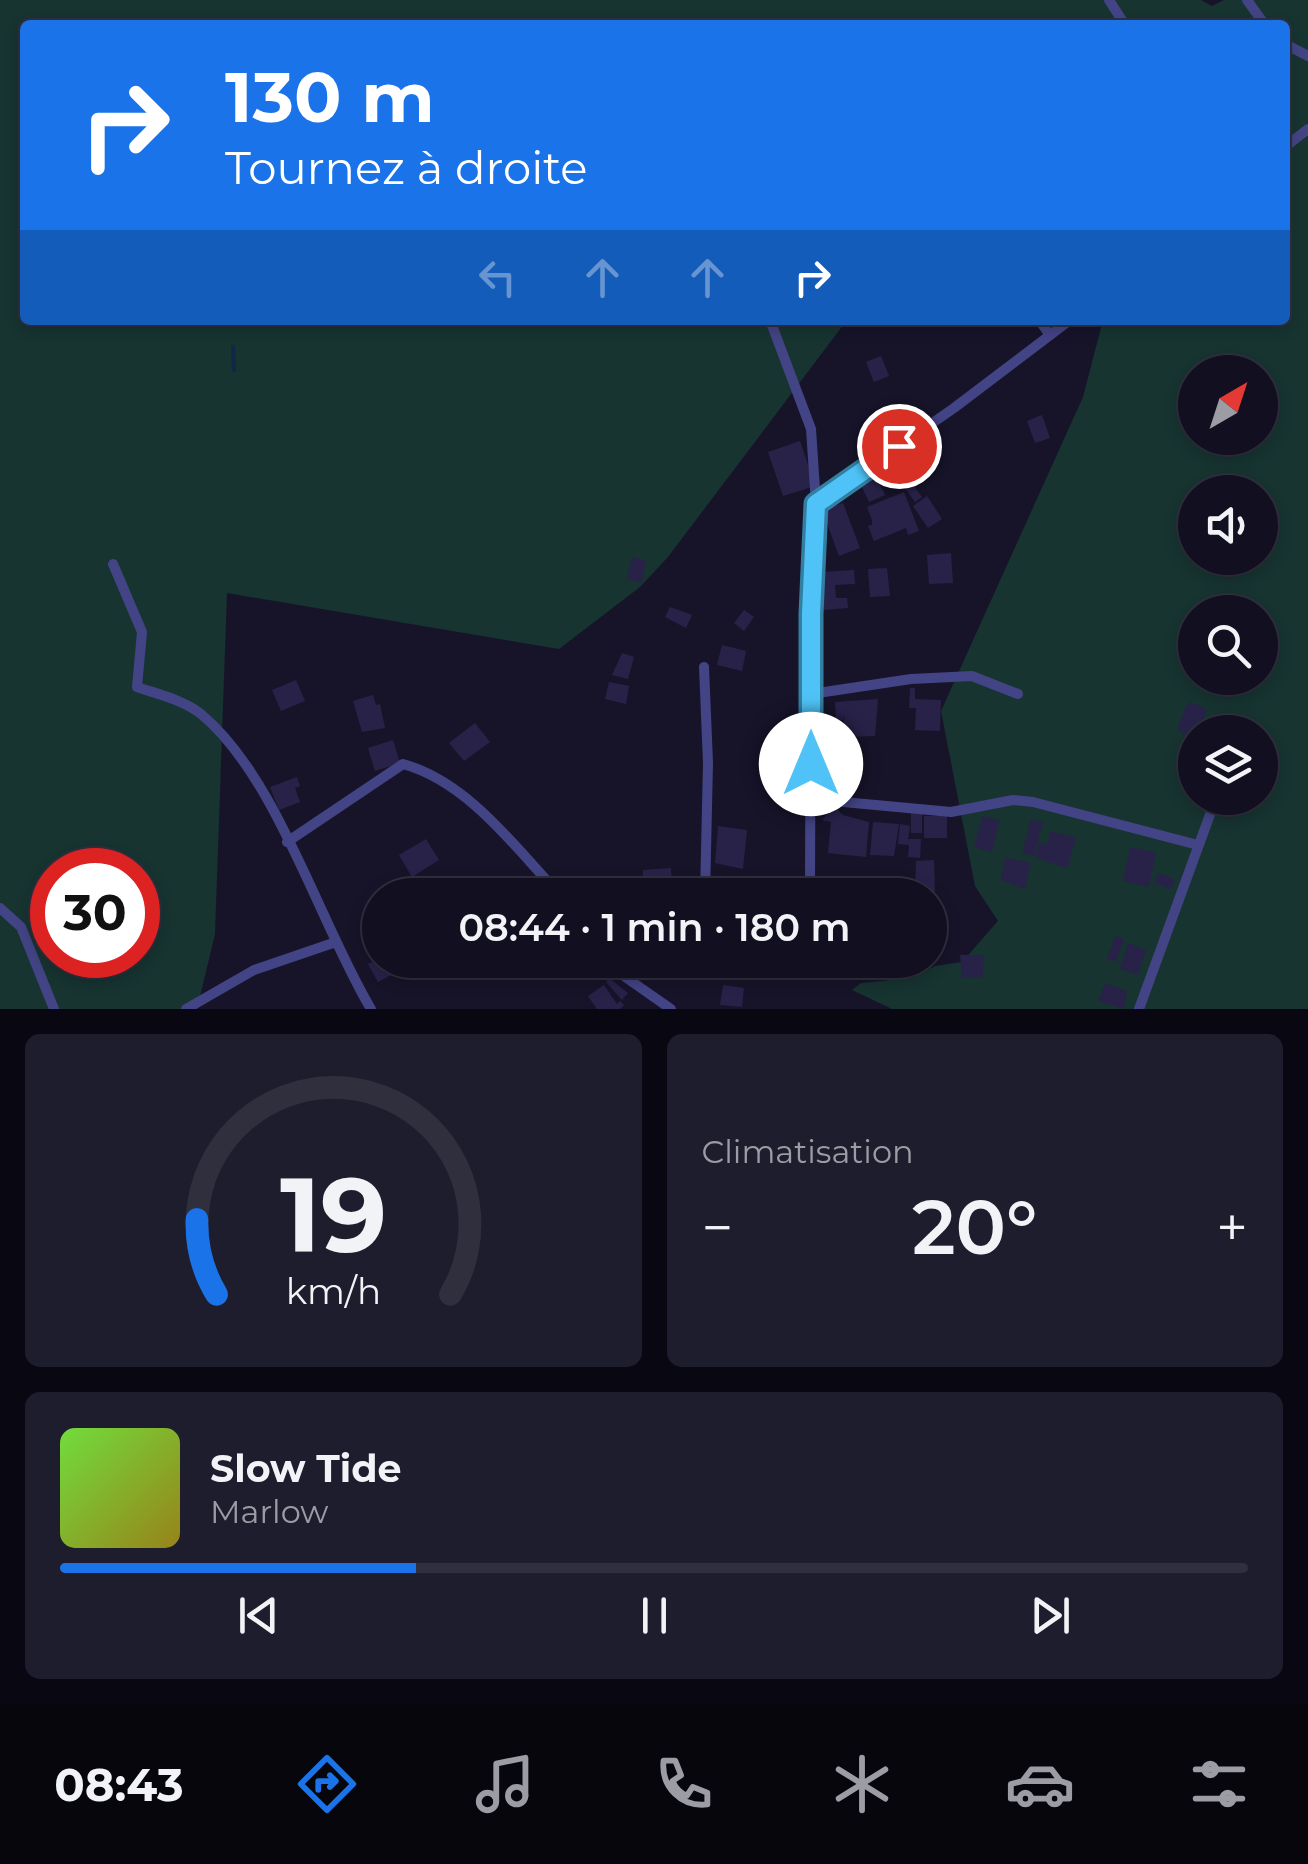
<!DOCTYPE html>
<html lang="fr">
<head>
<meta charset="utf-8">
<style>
  body { margin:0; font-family:Montserrat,sans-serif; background:#1e1d2d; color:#f1f3f6; height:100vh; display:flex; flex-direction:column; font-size:38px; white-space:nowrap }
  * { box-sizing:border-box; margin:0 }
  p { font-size:32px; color:#9c9ca5 }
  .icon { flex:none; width:55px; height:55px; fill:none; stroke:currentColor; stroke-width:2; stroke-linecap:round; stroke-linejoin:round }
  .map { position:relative; height:1009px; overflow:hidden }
  .sheet { display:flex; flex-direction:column; gap:25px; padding:25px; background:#090812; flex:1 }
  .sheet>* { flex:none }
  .hud { position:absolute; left:20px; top:20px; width:1270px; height:305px; border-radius:10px; box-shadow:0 5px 15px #0003,0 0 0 2px #302f3e; background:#1a73e8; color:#fff; overflow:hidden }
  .needle { width:65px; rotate:39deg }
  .buttons { position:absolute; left:1178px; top:355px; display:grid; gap:20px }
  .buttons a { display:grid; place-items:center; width:100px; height:100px; border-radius:50%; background:#110f20; box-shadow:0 5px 15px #0003,0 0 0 2px #302f3e; font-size:50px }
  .speed { position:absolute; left:30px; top:848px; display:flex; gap:20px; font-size:50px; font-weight:700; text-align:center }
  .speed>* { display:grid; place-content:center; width:130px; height:130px; border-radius:50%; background:#110f20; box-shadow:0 5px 15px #0003,0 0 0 2px #302f3e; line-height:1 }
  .speed .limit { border:15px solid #d22; background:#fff; color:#111 }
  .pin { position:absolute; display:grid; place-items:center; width:85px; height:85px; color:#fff; margin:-42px; border:5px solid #fff; border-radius:50%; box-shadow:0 2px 10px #0007 }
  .me { position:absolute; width:110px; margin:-55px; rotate:0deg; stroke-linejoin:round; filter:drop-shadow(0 0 8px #0008) }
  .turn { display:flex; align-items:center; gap:35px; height:210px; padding:0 40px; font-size:45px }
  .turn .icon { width:130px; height:130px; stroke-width:2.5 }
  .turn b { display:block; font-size:70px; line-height:85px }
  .lanes { display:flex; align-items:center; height:95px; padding:0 40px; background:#0003; justify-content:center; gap:50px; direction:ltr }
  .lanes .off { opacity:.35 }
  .big { font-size:75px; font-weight:600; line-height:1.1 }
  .sheet .widget { flex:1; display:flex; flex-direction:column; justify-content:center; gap:15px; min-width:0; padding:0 35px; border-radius:15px; background:#1e1d2d }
  .sheet .dial { align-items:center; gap:0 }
  .dial svg { height:260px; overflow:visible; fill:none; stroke:#302f3e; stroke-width:7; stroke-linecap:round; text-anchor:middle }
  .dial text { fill:#f1f3f6; stroke:none }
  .song { display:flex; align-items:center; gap:30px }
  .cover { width:120px; height:120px; border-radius:15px; background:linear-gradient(135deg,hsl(100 70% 55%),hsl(50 70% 35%)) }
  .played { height:10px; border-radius:5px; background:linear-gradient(90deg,#1a73e8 30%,#302f3e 30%) }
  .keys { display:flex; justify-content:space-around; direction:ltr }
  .heat { display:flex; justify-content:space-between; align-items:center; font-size:55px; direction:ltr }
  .sheet .tiles { flex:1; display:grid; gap:25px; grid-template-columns:1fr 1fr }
  .widget:last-child { grid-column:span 2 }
  .trip { position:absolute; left:362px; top:878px; width:585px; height:100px; border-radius:50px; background:#110f20; box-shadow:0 5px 15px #0003,0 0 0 2px #302f3e; font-weight:600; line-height:100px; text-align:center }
  .tabs { display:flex; height:160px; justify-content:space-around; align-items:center; background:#07060d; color:#9c9ca5 }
  .tabs .icon { width:70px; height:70px }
  .tabs .selected { color:#1a73e8 }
  .tabs b { font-size:45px; color:#f1f3f6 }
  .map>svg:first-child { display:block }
  .green { fill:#173431; fill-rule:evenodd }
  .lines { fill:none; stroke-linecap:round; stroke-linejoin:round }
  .stream { stroke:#112746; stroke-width:4 }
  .building { fill:#282249 }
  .street { stroke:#434485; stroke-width:10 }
  .route-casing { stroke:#337fa1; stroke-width:25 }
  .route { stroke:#4fc3f7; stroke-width:18 }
</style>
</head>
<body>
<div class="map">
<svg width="1308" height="1009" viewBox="0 0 1308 1009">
  <rect width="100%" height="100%" fill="#17142a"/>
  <path class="green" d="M0,0h1201l11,6 12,-6h84v1009h-416l-40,-19 9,-7 51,-5 23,-12 27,-4 36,-41 -23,-35 -34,-175 142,-314 20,-77h182v-295h-1260v295h822l-179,237 -28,30 -81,62 -332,-56 -12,341 -18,75h-197zM1195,372h65v66h-65zM1195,492h65v66h-65zM1195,612h65v66h-65zM1195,732h65v66h-65zM52,870h86v85h-86z"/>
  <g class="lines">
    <path class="stream" d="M233,347l1,23
      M431,891l39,-7"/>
  </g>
  <path class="building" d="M881,356l8,20 -15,6 -8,-20z
    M1042,415l8,23 -15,5 -8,-22z
    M800,441l15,45 -32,10 -15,-44z
    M896,460l26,37 -7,5 -27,-37z
    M876,475l9,20 -16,7 -9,-19z
    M904,492l15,39 -11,4 -2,-7 -32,13 -6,-15 4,-1v-5l-5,-13z
    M927,496l15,23 -14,9 -15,-22z
    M843,503l17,45 -21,8 -17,-46z
    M951,553l2,30 -24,1 -2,-29z
    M632,557l14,4 -5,22 -14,-4z
    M887,568l3,28 -20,1 -2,-28z
    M854,570l1,14 -20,1 1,13h11l1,10 -24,2 -3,-38z
    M670,607l22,8 -6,13 -21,-11z
    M744,610l10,7 -10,14 -10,-8z
    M722,645l24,6 -4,20 -25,-6z
    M622,653l12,4 -6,22 -16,-4z
    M296,680l9,21 -24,10 -9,-21z
    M609,682l20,4 -3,18 -21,-5z
    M910,688h5v11l26,1 -1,31 -25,-1 1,-22h-7z
    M373,695l3,10 4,-1 5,24 -23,4 -9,-31z
    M878,699l-3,37 -29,1 -3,-23v6l-7,-1 -1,-17z
    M1188,702l19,7 -12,29 -18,-8z
    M475,723l15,19 -26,19 -15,-18z
    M393,740l7,23 -25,8 -7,-23z
    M1260,740l14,5 -8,26 -6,-1z
    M297,777l3,9 -5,2 5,14 -21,8 -9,-23z
    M834,806l9,9 26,7 -3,35 -38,-4 3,-31 -9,-2z
    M911,812h11v21h-11z
    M924,816h23v22h-23z
    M982,816l18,4 -8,32 -18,-5z
    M1031,819l12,3 -9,34 -12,-3z
    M873,822l26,2 -5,32 -24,-1z
    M900,824l10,2 -2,13h13l-1,19 -12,-1 1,-12 -11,-1z
    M718,826l29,4 -4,39 -28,-6z
    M1050,831l26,7 -9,30 -31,-10 3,-15 8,1z
    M426,839l13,21 -27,17 -13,-22z
    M1130,847l26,5 -7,35 -26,-6z
    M1005,857l26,6 -6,26 -24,-9z
    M934,860l1,32 -20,2 1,-33z
    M671,868l1,27h-29v-25z
    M1158,873l17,6 -4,10 -17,-6z
    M1115,936l9,3 -8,23 -9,-3z
    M1128,943l18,7 -8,25 -18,-6z
    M960,955h24l-2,23h-20z
    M380,958l16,2 5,10 -23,12 -10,-18z
    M579,960l11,6 -11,13 -9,-8z
    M609,978l19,15 -6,7 -16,-18z
    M1105,983l22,8 -3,18 -26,-8z
    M604,985l13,19 3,-3 4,4 -4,4h-23l-9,-13z
    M723,985l21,3 -2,19 -22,-2z"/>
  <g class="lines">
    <path class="street" d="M1109,0l16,25
      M1247,0l18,25
      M1285,44l23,12
      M1285,147l23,-18
      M770,320l41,109 5,75 -5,109 -1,272 -3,10
      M1039,320l11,15
      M816,504l138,-96 116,-88
      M113,564l29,68 -5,55c20,7 47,13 64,27 76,63 118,208 170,295
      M704,667l4,96 -3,132
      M811,694l100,-15 61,-3 46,18
      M811,799l140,13 62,-12 20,2 165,43
      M287,842l116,-78c65,18 112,83 157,131
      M0,908l21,19 33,82
      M601,960l70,49
      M186,1009l68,-39 82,-28
      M1139,1009l77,-211"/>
  </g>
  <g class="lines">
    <defs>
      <path id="route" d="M811,764v-150l5,-110 83,-58"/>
    </defs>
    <use href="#route" class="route-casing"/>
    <use href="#route" class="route"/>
  </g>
</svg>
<div class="buttons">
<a><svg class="needle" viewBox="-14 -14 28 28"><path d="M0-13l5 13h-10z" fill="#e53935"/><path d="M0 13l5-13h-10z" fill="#9c9ca5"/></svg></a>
<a><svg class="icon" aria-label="sound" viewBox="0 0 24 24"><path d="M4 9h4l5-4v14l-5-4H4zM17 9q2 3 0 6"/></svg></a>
<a><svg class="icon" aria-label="search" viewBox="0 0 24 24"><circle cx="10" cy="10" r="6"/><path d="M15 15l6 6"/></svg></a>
<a><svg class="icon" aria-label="layers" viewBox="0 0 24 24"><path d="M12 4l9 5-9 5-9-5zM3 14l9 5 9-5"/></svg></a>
</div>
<div class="speed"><div class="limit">30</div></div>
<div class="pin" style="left:899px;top:446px;background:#d93025"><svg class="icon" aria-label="arrive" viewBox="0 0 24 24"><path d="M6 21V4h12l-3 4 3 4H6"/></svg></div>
<svg class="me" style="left:811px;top:764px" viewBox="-20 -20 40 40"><circle r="19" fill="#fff"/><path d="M0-13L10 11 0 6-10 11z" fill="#4fc3f7"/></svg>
<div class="trip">08:44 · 1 min · 180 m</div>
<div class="hud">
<div class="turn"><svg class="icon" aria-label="right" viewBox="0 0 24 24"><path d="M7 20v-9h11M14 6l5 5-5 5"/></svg><div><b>130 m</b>Tournez à droite</div></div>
<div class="lanes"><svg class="icon off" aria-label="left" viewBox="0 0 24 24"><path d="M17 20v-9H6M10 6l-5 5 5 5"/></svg><svg class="icon off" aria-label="ahead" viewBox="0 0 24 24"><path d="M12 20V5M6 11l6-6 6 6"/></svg><svg class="icon off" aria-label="ahead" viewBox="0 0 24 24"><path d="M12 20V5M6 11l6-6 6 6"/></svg><svg class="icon" aria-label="right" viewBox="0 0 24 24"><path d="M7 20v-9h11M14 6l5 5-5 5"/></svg></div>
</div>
</div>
<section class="sheet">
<div class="tiles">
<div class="widget dial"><svg viewBox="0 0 100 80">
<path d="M14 69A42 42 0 1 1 86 69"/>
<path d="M14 69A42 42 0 0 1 8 46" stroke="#1a73e8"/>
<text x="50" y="56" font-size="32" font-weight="700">19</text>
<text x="50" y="72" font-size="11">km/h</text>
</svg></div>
<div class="widget"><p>Climatisation</p>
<div class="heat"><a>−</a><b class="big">20°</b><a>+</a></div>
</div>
<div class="widget">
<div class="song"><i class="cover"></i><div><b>Slow Tide</b><p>Marlow</p></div></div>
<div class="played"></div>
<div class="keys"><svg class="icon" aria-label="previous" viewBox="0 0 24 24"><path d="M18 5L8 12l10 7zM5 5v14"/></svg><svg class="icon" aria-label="pause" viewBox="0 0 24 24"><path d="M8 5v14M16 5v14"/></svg><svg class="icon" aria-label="next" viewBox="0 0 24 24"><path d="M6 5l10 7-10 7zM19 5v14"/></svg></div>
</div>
</div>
</section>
<nav class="tabs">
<b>08:43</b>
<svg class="icon selected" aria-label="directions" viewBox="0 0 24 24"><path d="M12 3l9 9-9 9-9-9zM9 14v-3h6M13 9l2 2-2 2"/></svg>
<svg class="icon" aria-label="music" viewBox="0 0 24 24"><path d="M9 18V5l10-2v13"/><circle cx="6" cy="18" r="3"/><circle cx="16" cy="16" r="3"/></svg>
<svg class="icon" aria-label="phone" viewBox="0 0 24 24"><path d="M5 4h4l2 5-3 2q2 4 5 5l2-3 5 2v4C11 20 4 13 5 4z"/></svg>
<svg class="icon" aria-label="climate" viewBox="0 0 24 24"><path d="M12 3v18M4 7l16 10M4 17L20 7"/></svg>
<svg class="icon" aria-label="car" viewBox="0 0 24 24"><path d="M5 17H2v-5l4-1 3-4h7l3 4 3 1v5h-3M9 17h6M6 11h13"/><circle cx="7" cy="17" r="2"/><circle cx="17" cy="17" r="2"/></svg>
<svg class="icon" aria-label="filters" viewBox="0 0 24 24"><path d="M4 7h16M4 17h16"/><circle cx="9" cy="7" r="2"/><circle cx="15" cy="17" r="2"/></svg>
</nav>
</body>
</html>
